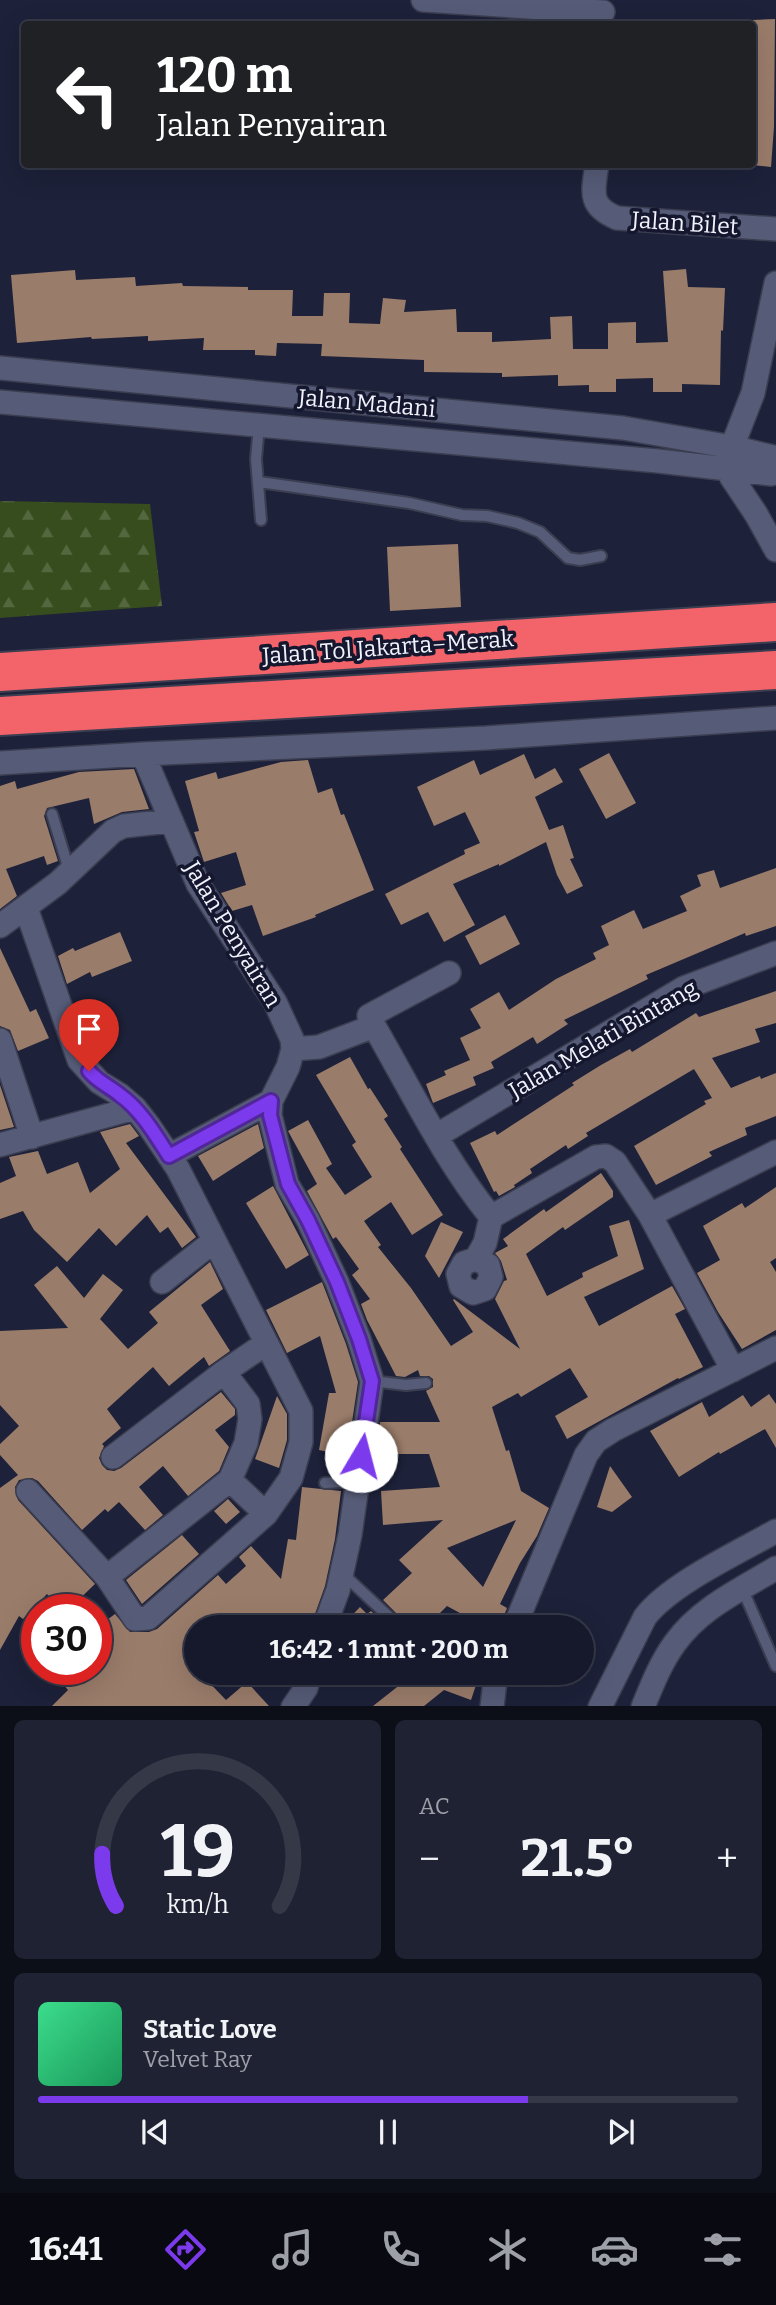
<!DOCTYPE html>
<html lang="id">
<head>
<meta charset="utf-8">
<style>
  body { margin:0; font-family:Bitter,serif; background:#1f2233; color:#f1f3f6; height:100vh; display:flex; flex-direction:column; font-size:26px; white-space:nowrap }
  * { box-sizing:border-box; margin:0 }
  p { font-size:23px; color:#9ea0a9 }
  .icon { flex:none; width:38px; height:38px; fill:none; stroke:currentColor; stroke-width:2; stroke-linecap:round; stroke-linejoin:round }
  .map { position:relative; height:1706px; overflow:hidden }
  .details { display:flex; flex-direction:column; gap:14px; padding:14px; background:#0c0e18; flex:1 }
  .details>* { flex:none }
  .top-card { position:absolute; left:21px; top:21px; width:735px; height:147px; border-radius:7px; box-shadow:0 7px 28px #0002,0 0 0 2px #353847; background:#202124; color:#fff; overflow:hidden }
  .speed { position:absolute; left:21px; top:1594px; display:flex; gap:14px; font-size:35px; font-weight:700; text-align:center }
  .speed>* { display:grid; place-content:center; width:91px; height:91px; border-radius:50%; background:#16192b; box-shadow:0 7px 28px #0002,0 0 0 2px #353847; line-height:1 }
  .speed .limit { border:10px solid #d22; background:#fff; color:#111 }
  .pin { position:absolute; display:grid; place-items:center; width:60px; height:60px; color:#fff; margin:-72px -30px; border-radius:50% 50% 50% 0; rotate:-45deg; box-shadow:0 0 7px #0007 }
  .pin .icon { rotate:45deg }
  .me { position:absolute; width:77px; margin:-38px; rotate:8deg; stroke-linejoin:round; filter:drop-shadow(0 0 5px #0008) }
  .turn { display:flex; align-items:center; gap:24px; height:147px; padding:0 21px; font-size:32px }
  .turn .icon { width:91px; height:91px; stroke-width:2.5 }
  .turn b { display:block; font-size:49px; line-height:60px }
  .big { font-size:52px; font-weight:700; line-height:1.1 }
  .details .tile { flex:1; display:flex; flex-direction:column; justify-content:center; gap:10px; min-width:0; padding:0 24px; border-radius:10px; background:#1f2233 }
  .details .dial { align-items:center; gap:0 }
  .dial svg { height:182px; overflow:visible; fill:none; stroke:#353847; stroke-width:7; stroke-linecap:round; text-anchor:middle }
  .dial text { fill:#f1f3f6; stroke:none }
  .song { display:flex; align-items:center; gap:21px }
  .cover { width:84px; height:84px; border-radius:10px; background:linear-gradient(135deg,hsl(150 70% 55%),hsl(150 70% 35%)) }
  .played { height:7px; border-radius:4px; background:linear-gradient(90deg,#7c3aed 70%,#353847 70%) }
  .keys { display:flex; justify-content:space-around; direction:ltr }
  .heat { display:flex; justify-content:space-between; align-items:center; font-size:38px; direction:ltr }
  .details .tiles { flex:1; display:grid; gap:14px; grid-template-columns:1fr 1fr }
  .tile:last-child { grid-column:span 2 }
  .trip { position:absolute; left:184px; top:1615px; width:410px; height:70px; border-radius:35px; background:#16192b; box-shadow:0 7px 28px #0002,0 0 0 2px #353847; font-weight:700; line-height:70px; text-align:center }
  .dock { display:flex; height:112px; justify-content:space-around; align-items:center; background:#090a11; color:#9ea0a9 }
  .dock .icon { width:49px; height:49px }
  .dock .active { color:#7c3aed }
  .dock b { font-size:32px; color:#f1f3f6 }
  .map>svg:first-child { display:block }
  .forest { fill:url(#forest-firs) }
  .building { fill:#9a7c6a; fill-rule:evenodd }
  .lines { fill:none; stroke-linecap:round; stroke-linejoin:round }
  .service-casing { stroke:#3b3d50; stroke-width:14 }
  .minor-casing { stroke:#3b3d50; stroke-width:26 }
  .motorway-casing { stroke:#3b3d50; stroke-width:42 }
  .service { stroke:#565b77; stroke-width:10 }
  .minor { stroke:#565b77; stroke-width:23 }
  .motorway { stroke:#f2636a; stroke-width:38 }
  .route-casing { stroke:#51269a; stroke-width:18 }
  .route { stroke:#7c3aed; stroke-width:12 }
  .labels { text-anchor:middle; stroke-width:7; stroke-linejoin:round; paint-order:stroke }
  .street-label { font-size:23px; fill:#f0f2fc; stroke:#14172e }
</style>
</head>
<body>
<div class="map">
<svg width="776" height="1707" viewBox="0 0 776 1707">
  <defs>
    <pattern id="forest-firs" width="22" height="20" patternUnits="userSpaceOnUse" patternTransform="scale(1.75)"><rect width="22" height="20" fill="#374d1d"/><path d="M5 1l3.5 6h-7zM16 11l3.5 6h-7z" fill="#54673f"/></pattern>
  </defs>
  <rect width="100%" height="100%" fill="#1d2139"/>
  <path class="forest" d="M0,501l150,3 12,102 -162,12z"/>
  <path class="building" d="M775,19l-1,108 -3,40 -19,-2v-145z
    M686,269l2,18 37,1 -2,43 -2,-1 -1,55 -38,-1v8h-29v-14l-37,1v13h-27v-7l-31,1v-11l-56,2v-4l-78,-1v-12l-103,-4 1,-12 -45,-1 -1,13 -21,-1v-5h-52l1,-12 -56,3v-5l-56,3 -1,-2 -74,6 -6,-68 64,-5 1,10 59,-3 1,9 46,-3 1,3 65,1v3h45l-1,26h31l1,-23h26l-1,30 31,1 3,-26 23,2 -2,12 52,-3 1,23h35v10l59,-3 -1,-22 22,-1 1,33h35v-26l28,-1v21l32,-1 -5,-71z
    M458,544l3,63 -71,4 -3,-64z
    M609,753l27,50 -30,16 -27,-50z
    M524,754l11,25 20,-11 8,14 -28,15 14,33 14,-5 11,33 -4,1 13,27 -16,8 -10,-19 -11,-33 -47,24v-2l-46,20 22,41 -31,17 -16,-30 -27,13 -16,-31 80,-40 -1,-4 16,-7 -15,-31 -31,14 -17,-39 57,-27 6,15z
    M308,760l10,33 14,-5 9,27 3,-1 30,76 -59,25 1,2 -53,19 -11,-31 -20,6 -11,-18 25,-8 -10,-33 -32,10 -10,-30 5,-1 -14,-50 31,-9 2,7 63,-17z
    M134,769l15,40 -27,3 -28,12 -5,-26 -42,10 -3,8 14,45 -11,4 -3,-9 -38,13 11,27 -17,13v-123l15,-5 2,8 62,-17z
    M776,868v58l-30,10 -1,-3 -99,42 2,4 -84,41 4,4 -31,20 -4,-7 -42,25 3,6 -21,9 3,8 -43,18 -7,-19 20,-9 -2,-4 26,-11 -10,-22 21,-10 -11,-19 29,-17 10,18 47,-31 40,-20 -3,-6 16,-8 -8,-19 33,-16 9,19 44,-18 -7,-15 21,-10 -4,-11 17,-5 6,18z
    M505,915l15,29 -40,21 -15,-29z
    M120,932l12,29 -40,16 -2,-5 -23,12 -9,-28 15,-8 2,3z
    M0,948l30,64 6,-3 13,29 -31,13 -8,-21 -10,-4z
    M776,991v32l-21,6 5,13 -48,16 19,30 29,-12 1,3 15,-6v43l-31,12 2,7 -38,17 3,4 -56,29 -22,-39 72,-42 -2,-3 8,-3 -18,-29 -108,64 2,3 -20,13 -2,-4 -36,24 2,4 -18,12 1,2 -16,9 -3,-5 -2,1 -24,-49 25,-12 2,4 77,-50 -2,-2 29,-18 29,-16 2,3 64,-39 3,4z
    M350,1057l18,32 2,-1 18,28 -4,3 18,28 -2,2 43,66 -31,20 -21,-33 -27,19 17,24 -3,2 33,41 40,58 22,-14 -20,-32 1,-1 66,50 -25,-50 9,-18 3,-1 -6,-19 -6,-8 13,-7 -5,-7 41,-30 2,3 55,-39 12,18v6l-48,33 -2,-3 -37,27 21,42 36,-19 -1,-4 36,-17 -9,-30 20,-6 15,49 -60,28 15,29 73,-40 13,23 -10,5 28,53 -24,12 -1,-1 -111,61 -12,-23 33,-19 -18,-29 -49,29 -3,-4 -26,14 14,44 3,-1 12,41 28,17 -12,28 -17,27 -20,41 7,4 -8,20h-33l3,-10 -22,-12 -22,22h-6l2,-15 -12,13 -26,-26 29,-27 -13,-13 44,-40 -60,5 -2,-34 59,-4 -11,-33h-50l1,-32h60l-14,-31 7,-4v-8l-4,-3h-9l-2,-6 -13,7 -9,-1 -29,-56 -6,-16 9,-5 -18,-24 7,-6 -23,-32 -3,2 -26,-48 10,-7 -29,-53 20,-11 24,44 -6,4 19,27 27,-18 -20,-32 4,-3 -40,-67zM516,1520l-33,67 -36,-39z
    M0,1085l14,42 -14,3z
    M130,1124l9,12 -13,7 70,94 -14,11 -14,-21 -8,6 -13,-18 -31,31 -17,-18 -32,34 -33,-32 -11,-19 -23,8v-36l16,-7 -7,-19 29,-6 9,23 31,-12 12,31 30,-24 -20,-37z
    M258,1124l6,24 -51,33 -15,-25z
    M273,1186l36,69 -23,14 -40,-66z
    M776,1187v71l-6,4 6,10v58l-34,19 -24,-37 -21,-39 23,-13 -17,-34 39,-23 3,5z
    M441,1222l22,10 -24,46 -14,-22z
    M210,1262l13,27 -22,16 29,46 -21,15 -5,-9 -35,29 -16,-19 -46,42 14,19 -19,16 2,2 -5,12 3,7 5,5 7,1 7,-3 100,-76 14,17v6l-20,15 14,17 -10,24 -31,25 -25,-30 -24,21 24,28 -18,15 -26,-28 -11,10 -3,-3 -23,21 -44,-49 -6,-3 -13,2 -4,7 3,13 77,84 -27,26h-6l-15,-16 -24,25 -4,-3 -19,34v-162l18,-13 -18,-20v-11l19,-18 -19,-21v-74l68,-3 -34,-43 23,-19 27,32 19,-24 20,16 -23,29 28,30 30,-26 -9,-11z
    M322,1282l24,62 12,38 -11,74 -28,-6 10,-57h7l-16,-57 -33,17 -21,-43z
    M769,1394l7,10v44l-11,-19 -45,25 -1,-2 -40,25 -29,-46 52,-29 7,15 34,-22 8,12z
    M277,1396l10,18v26l-8,28 -24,-9z
    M610,1466l22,31 -20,15 -15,-5z
    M302,1487l39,4 -6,48 -10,47 -15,42h-114v45h4l26,27 21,-18 22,24h-217l16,-16 -5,-6 16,-14h17v-42l19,-14 15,18h19l8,-3 61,-54 8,9 20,-18 -7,-9 12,-11 30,33 7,-40 8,1z
    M228,1499l12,13 -14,12 -12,-13z
    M182,1535l17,19 -57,50 -16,-24z
    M360,1607l7,7 4,-3 18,17h-49z
    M400,1673h80l-9,27 -27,-10 -20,16h-51l33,-26z"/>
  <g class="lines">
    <defs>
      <path id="service" d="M259,426l-3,33 5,61
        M259,482l150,21 53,12 25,1 31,7 22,9 28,26 12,2 21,-4
        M52,814l17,56
        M372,1381l34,4 20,-2
        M325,1483l32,-2
        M342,1573l59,55
        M742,1588l34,78"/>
      <path id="minor" d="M423,0l180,12
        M597,164c-4,28 -9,42 20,54l159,11
        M0,368l623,60 109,19 21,-54 23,-110
        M0,402l658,59 113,13
        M729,459l3,-12 41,10
        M726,469l30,45 20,36
        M143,754l343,-16 290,-20
        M0,763l143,-9 55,130 77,118 17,37 1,10 -5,18 -17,34 -102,55
        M26,908l53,152 20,22 21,13 15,13 14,18 29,43 123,242v31l-10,36 -25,36 -118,104 -13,1 -28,-42 123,-97 16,-37 4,-24 -2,-15 -24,-32
        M0,926l58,-43 55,-52 11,-5 46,-5
        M374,1026l-5,-10 80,-43
        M0,1040l32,97
        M293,1049l26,-2 55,-21c37,64 70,133 117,191l-6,26 -9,16 -12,4 -6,11 3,12 12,7 12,-4 6,-12 -3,-12 -12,-6
        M271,1101l-1,14 17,69 21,36 29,62 22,57 13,42 -22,154 -12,55 -14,38
        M436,1136l248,-148 92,-35
        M0,1145l135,-37
        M650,1215l126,-63
        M491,1217l105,-60 10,-1 9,6 35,53 83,155
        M162,1282l52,-41
        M113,1457l111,-85 41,-28
        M230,1480l36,34
        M28,1491l79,86
        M514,1628l72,-173 10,-14 17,-11 163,-82
        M293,1707l13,-19 4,-15
        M492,1707l4,-34
        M600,1707l45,-90c25,-33 94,-65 131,-86
        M643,1707c9,-22 18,-45 32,-64 25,-35 65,-53 101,-75"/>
      <path id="motorway" d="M0,672l776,-50
        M0,716l776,-46"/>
    </defs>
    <use href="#service" class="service-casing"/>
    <use href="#minor" class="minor-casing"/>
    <use href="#motorway" class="motorway-casing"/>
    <use href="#service" class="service"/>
    <use href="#minor" class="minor"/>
    <use href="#motorway" class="motorway"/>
  </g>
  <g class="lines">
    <defs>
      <path id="route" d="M89,1071c9,11 20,15 31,24 21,15 35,39 49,61l102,-55 -1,14 18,69 20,36 29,62 22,57 13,42 -11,75"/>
    </defs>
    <use href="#route" class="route-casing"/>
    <use href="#route" class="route"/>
  </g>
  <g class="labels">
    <g class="street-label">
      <text transform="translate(685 223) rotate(4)" y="8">Jalan Bilet</text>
      <text transform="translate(367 403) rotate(5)" y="8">Jalan Madani</text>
      <text transform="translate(388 647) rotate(-4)" y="8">Jalan Tol Jakarta–Merak</text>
      <text transform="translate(233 934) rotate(59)" y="8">Jalan Penyairan</text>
      <text transform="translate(603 1039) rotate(-30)" y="8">Jalan Melati Bintang</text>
    </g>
  </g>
</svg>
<div class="speed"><div class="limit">30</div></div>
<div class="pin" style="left:89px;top:1071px;background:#d93025"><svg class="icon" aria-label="arrive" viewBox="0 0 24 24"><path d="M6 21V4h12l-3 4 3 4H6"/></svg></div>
<svg class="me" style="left:361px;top:1456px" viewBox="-20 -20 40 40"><circle r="19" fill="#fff"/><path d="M0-13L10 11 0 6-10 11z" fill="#7c3aed"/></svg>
<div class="trip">16:42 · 1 mnt · 200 m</div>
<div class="top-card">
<div class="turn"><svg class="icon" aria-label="left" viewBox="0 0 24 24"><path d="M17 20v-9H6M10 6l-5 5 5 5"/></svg><div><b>120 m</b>Jalan Penyairan</div></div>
</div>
</div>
<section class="details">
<div class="tiles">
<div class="tile dial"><svg viewBox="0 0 100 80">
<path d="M14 69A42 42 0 1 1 86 69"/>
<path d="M14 69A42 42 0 0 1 8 46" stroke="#7c3aed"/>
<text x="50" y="56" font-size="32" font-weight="700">19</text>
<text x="50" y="72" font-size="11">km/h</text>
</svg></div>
<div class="tile"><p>AC</p>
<div class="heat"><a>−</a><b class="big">21.5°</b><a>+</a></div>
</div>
<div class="tile">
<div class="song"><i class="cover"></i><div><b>Static Love</b><p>Velvet Ray</p></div></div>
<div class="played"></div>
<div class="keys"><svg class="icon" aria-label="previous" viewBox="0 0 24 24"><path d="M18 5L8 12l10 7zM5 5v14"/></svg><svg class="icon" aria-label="pause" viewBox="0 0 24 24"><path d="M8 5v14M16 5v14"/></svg><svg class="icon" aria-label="next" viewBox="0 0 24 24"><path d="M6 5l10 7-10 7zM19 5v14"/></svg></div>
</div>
</div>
</section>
<nav class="dock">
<b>16:41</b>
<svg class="icon active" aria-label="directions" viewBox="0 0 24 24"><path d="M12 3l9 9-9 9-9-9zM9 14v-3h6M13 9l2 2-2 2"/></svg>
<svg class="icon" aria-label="music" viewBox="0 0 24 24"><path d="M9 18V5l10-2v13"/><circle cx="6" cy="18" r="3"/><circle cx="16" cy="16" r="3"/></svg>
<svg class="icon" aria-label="phone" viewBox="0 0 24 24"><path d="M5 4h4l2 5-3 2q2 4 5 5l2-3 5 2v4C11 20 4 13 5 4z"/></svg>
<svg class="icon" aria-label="climate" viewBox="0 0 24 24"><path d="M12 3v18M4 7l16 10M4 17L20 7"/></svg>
<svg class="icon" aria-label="car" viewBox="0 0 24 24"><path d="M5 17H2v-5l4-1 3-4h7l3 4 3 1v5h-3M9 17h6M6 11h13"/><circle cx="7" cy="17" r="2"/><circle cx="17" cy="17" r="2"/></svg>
<svg class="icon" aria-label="filters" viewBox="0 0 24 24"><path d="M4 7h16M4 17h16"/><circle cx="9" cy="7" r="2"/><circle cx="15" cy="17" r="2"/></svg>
</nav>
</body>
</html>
